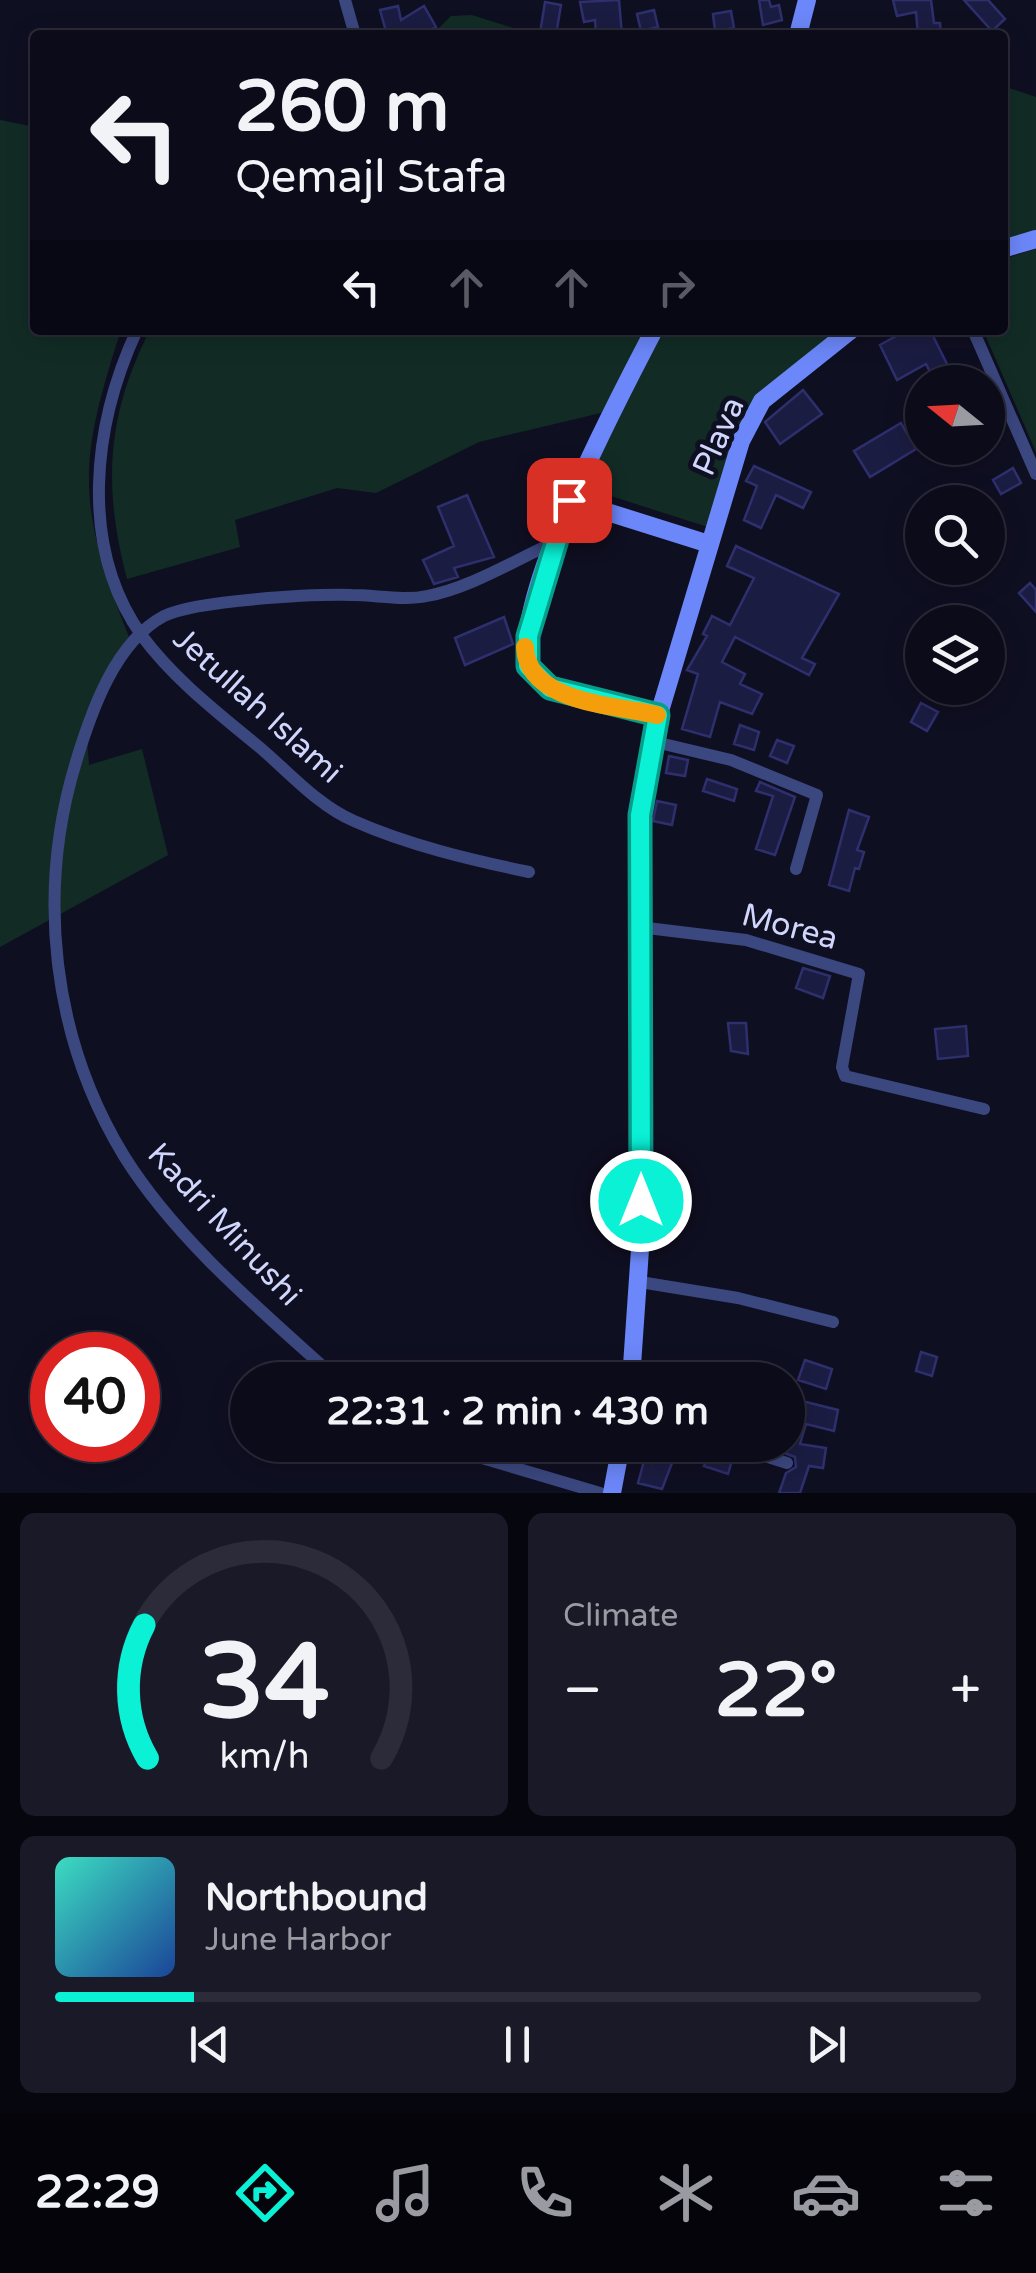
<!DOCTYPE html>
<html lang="en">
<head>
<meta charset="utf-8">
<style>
  body { margin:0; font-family:"Varela Round",sans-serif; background:#191927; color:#f1f3f6; height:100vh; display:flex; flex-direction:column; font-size:38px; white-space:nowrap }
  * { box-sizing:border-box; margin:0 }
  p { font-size:32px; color:#9a9ba2 }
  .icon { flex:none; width:55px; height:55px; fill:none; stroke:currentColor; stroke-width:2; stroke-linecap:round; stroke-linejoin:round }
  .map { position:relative; height:1493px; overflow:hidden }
  .panel { display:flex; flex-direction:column; gap:20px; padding:20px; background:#06060e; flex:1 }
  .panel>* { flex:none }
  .banner { position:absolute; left:30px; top:30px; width:978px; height:305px; border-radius:10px; box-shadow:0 5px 25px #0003,0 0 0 2px #2b2b39; background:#0b0b1a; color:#f1f3f6; overflow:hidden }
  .needle { width:65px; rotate:288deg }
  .tools { position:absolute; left:905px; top:365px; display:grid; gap:20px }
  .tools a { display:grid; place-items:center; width:100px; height:100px; border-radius:50%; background:#0b0b1a; box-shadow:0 5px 25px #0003,0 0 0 2px #2b2b39; font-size:50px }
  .speed { position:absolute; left:30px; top:1332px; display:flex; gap:20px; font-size:50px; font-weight:700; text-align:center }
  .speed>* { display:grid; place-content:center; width:130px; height:130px; border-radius:50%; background:#0b0b1a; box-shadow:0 5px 25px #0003,0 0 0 2px #2b2b39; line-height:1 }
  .speed .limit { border:15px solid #d22; background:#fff; color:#111 }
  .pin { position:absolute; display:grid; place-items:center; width:85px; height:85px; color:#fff; margin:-42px; border-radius:20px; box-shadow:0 5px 15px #0006 }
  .me { position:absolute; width:110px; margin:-55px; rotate:0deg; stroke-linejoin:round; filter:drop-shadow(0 0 8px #0008) }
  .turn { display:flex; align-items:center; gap:35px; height:210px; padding:0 40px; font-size:45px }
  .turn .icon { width:130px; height:130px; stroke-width:2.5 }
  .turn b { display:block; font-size:70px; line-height:85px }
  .lanes { display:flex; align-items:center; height:95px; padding:0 40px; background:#0003; justify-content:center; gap:50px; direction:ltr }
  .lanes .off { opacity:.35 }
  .big { font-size:75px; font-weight:800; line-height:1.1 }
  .panel .tile { flex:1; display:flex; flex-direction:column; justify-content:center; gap:15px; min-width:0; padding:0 35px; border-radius:15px; background:#191927 }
  .panel .dial { align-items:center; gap:0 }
  .dial svg { height:260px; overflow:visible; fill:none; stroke:#2b2b39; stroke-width:7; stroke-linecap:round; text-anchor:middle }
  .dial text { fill:#f1f3f6; stroke:none }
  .song { display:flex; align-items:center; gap:30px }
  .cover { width:120px; height:120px; border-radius:15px; background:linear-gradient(135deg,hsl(170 70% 55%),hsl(220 70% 35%)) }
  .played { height:10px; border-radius:5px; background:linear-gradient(90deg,#0af1d6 15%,#2b2b39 15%) }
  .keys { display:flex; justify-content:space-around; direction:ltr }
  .heat { display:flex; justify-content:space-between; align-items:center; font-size:55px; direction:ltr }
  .panel .tiles { flex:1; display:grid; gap:20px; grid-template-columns:1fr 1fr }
  .tile:last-child { grid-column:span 2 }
  .trip { position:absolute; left:230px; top:1362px; width:575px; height:100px; border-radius:50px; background:#0b0b1a; box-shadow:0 5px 25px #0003,0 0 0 2px #2b2b39; font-weight:800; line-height:100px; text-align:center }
  .tab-bar { display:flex; height:160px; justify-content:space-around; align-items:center; background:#04040a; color:#9a9ba2 }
  .tab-bar .icon { width:70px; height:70px }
  .tab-bar .current { color:#0af1d6 }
  .tab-bar b { font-size:45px; color:#f1f3f6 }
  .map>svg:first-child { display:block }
  .green { fill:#122c25 }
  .building { fill:#1b1c42; stroke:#2e2f6d; stroke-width:2.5 }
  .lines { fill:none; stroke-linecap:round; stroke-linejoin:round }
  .street { stroke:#3b477f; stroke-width:12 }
  .secondary { stroke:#6c87f9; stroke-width:18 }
  .route-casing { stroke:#069d8b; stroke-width:25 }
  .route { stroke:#0af1d6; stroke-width:18 }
  .slow { stroke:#f59e0b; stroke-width:18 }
  .labels { text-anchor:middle; stroke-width:10; stroke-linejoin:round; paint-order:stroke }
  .street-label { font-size:32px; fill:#d1d6fd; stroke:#0f0f22 }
</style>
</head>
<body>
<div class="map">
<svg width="1036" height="1493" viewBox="0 0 1036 1493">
  <rect width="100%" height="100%" fill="#0f0f22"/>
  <path class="green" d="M472,15l64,20h-104l19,-19z
    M1003,86l33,11v134l-33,10z
    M0,120l35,7v203h86c-44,135 -44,175 8,307l-44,78 4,50 53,-16 26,106 -168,92z
    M1036,249v203l-53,-122h19l1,-71z
    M150,330h495l-40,82 -126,30 -103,51 -39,-5 -102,32 5,27 -113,32c-24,-92 -21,-163 23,-249z
    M660,330h179l-74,61 -57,136 -116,-37 -5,-8z"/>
  <path class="building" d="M619,0l3,35h-26l-1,-15 -11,2 -4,-20z
    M759,0h10l2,7 8,-2 3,15 -19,5z
    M893,0h38l3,23h6l1,12h-23l-2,-23 -19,4z
    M964,0h24l17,19 -13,12z
    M545,2l16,3 -5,30 -16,-2z
    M398,6l3,14 23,-14 12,21 -14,8h-35l-7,-25z
    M654,10l4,17 -17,4 -4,-17z
    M731,11l3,17 -19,3 -2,-17z
    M907,330h23l26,52h-21l-9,-18 -29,16 -17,-35z
    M803,390l19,24 -42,30 -15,-22z
    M901,423l15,26 -46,28 -16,-26z
    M754,466l57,26 -8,16 -27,-13 -15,33 -17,-8 13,-34 -11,-5z
    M1013,468l8,15 -20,11 -8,-14z
    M467,495l27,62 -40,11 4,9 -24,7 -11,-24 31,-14 -16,-39z
    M736,546l103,48 -37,64 13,6 -6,11 -74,-38 -13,25 23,12 -5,10 22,10 -10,20 -32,-12 -10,35 -28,-8 16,-55 -11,-4 20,-34 -4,-2 9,-18 18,9 24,-47 -27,-12z
    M1030,583l6,7v22l-17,-19z
    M504,617l9,27 -48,21 -10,-27z
    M921,703l17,9 -11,19 -16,-9z
    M740,725l19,7 -5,18 -20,-6z
    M777,740l17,6 -7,17 -17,-7z
    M669,756l19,4 -3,16 -19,-3z
    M707,779l30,10 -3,12 -31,-10z
    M760,782l35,15 -20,58 -19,-6 17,-53 -17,-5z
    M657,801l19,4 -4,20 -19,-4z
    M849,810l20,7 -12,33 7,2 -5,17 -4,-1 -6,23 -20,-6z
    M803,968l27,8 -7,22 -27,-10z
    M728,1023h18l2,31 -17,-3z
    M966,1026l2,30 -30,3 -3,-30z
    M921,1352l16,5 -5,19 -16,-5z
    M805,1360l27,9 -6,20 -28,-9z
    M652,1366l17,5 -3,9h-17z
    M790,1398l48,12 -4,21 -28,-7 -6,20 26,4 -3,20 -14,-2 -9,27h-21l7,-20 10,-6 -1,-10 -32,-12h25z
    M656,1445h23l-17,44 -24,-6 6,-22 8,2z
    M714,1445l19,12 -5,17 -24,-8z"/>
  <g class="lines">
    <path class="street" d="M345,0l10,35
      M137,330c-44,95 -59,216 5,306 32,43 75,76 116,110 29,24 60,60 96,75 54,24 117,39 175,51
      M973,330l63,144
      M651,741l80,19 86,35 -21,74
      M639,927l107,13 113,34 -17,93 3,9 139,33
      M640,1282l98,16 95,24
      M338,1380c-74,-67 -161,-139 -214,-224 -72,-118 -88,-263 -48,-394 15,-50 39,-120 88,-146 32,-16 150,-22 188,-21 24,0 51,6 75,1 43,-8 86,-35 126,-53
      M438,1445l162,48
      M729,1445l58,18"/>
    <path class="secondary" d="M798,35l9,-35
      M1002,249l34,-10
      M654,330c-28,55 -161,298 -119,347 19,23 94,31 123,38
      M569,500l140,44
      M631,1380l10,-145 -1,-420 11,-74 90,-300 21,-40 89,-71
      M612,1493l9,-48"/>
  </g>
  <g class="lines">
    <defs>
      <path id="route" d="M569,500l-41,136v30l22,22 108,27 -18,100 1,386"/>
    </defs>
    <use href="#route" class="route-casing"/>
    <use href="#route" class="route"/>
    <path class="slow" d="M525,647c2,56 90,58 132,68"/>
  </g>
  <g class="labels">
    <g class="street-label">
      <text transform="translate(718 436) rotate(-66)" y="11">Plava</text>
      <text transform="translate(258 705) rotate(42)" y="11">Jetullah Islami</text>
      <text transform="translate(790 926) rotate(15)" y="11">Morea</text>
      <text transform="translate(225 1224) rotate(47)" y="11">Kadri Minushi</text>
    </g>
  </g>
</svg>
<div class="tools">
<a><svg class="needle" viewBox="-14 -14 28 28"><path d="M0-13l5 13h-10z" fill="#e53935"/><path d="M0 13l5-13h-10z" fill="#9a9ba2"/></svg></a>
<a><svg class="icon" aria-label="search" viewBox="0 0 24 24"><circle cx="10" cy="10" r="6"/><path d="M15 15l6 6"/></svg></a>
<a><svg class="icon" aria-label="layers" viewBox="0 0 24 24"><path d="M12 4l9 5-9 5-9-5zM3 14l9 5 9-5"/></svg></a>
</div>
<div class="speed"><div class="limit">40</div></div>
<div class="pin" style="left:569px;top:500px;background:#d93025"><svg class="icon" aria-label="arrive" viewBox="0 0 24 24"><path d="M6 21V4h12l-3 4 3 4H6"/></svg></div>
<svg class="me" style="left:641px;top:1201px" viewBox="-20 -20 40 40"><circle r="17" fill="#0af1d6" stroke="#fff" stroke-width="3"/><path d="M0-11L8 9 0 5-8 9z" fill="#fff"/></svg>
<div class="trip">22:31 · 2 min · 430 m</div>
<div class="banner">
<div class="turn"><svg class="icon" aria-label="left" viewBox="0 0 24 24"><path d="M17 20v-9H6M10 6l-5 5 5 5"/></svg><div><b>260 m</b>Qemajl Stafa</div></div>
<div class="lanes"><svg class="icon" aria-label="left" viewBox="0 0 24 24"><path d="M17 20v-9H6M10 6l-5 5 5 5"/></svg><svg class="icon off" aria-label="ahead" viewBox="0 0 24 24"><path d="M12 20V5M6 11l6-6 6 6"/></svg><svg class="icon off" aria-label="ahead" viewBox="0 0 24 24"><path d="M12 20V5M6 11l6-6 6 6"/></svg><svg class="icon off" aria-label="right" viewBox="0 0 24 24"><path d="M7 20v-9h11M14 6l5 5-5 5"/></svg></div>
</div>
</div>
<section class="panel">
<div class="tiles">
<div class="tile dial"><svg viewBox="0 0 100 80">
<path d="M14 69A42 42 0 1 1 86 69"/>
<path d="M14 69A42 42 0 0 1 13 28" stroke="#0af1d6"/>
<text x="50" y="56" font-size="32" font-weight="700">34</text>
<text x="50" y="72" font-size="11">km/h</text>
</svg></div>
<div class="tile"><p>Climate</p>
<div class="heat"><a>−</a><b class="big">22°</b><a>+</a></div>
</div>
<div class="tile">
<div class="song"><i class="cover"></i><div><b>Northbound</b><p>June Harbor</p></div></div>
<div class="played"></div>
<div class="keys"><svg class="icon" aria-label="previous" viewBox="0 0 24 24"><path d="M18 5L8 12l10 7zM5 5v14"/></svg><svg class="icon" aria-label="pause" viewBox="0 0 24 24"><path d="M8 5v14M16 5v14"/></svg><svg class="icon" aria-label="next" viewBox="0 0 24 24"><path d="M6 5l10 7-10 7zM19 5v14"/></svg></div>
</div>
</div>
</section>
<nav class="tab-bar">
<b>22:29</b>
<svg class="icon current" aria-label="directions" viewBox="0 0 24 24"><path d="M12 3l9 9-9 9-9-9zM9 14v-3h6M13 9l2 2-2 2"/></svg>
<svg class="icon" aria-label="music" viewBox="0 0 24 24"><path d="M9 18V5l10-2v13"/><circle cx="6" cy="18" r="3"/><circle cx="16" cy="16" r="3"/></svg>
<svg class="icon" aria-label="phone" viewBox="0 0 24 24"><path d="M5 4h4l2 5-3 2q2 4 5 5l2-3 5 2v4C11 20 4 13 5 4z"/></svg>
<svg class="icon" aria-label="climate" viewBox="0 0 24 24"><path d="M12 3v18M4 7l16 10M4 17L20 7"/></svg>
<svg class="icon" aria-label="car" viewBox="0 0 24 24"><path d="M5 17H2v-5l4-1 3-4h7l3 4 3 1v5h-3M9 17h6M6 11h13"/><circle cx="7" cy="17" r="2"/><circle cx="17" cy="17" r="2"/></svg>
<svg class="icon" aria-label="filters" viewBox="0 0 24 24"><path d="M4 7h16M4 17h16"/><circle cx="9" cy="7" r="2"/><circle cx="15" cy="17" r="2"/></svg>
</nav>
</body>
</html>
